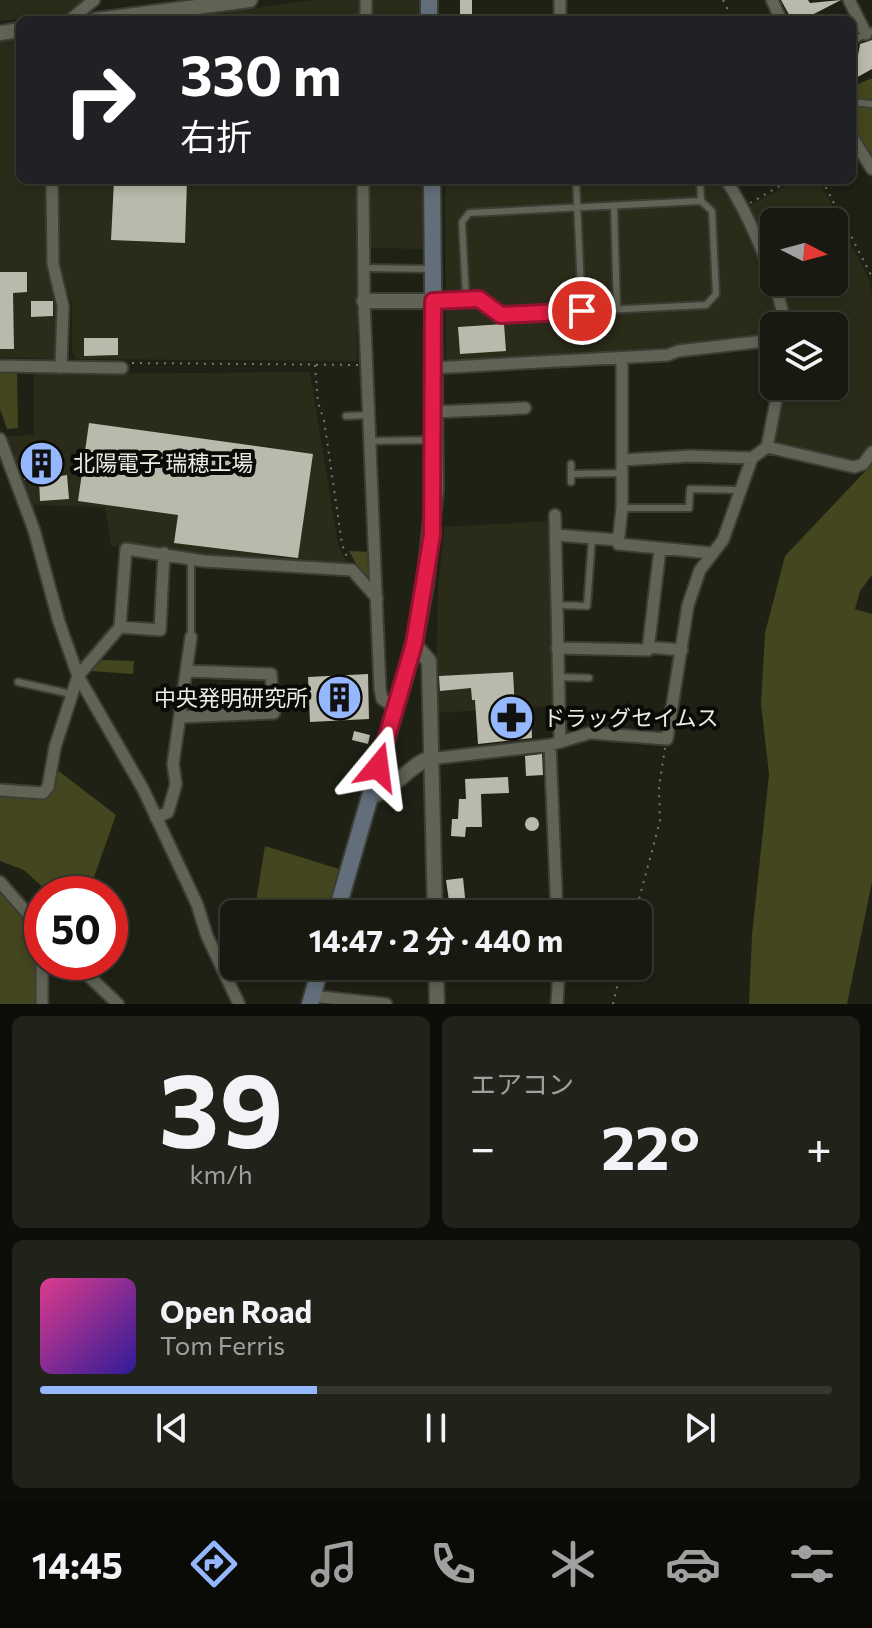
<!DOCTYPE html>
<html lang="ja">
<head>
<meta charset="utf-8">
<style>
  body { margin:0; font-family:Commissioner,"Noto Sans JP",sans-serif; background:#212219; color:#f1f3f6; height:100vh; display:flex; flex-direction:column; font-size:30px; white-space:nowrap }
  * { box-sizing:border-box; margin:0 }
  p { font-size:26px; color:#9fa09f }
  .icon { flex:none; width:44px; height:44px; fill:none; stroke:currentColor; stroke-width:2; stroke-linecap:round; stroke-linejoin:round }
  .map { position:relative; height:1004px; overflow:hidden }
  .sheet { display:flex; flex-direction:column; gap:12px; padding:12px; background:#0d0e09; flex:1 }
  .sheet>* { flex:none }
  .guide { position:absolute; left:16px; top:16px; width:840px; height:168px; border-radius:12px; box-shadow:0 4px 12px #0003,0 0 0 2px #363830; background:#202124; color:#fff; overflow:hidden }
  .needle { width:52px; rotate:96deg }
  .controls { position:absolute; left:760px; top:208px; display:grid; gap:16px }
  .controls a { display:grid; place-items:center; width:88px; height:88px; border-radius:12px; background:#181910; box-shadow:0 4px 12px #0003,0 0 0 2px #363830; font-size:40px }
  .speed { position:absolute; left:24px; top:876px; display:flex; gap:16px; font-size:40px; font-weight:700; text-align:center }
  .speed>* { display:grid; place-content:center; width:104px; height:104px; border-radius:50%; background:#181910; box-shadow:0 4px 12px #0003,0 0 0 2px #363830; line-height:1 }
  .speed .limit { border:12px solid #d22; background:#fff; color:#111 }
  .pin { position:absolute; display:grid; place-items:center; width:68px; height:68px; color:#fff; margin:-34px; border:4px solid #fff; border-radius:50%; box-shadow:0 2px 8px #0007 }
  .me { position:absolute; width:88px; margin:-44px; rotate:16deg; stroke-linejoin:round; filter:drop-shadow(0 0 6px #0008) }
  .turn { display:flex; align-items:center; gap:28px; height:168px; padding:0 32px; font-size:36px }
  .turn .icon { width:104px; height:104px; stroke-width:2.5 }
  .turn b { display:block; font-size:56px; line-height:68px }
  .big { font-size:60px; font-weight:700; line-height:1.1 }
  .sheet .card { flex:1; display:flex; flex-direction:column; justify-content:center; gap:12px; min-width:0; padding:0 28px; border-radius:12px; background:#212219 }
  .sheet .dial { align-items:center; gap:0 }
  .dial b { font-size:104px; line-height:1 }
  .song { display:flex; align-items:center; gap:24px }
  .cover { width:96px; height:96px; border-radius:12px; background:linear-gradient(135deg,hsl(330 70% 55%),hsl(250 70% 35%)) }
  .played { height:8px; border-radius:4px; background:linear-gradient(90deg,#94b7fd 35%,#363830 35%) }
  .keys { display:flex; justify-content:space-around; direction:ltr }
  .heat { display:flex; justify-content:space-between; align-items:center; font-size:44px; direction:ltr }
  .sheet .tiles { flex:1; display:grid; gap:12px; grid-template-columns:1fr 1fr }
  .card:last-child { grid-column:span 2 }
  .trip { position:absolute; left:220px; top:900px; width:432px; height:80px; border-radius:12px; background:#181910; box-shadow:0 4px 12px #0003,0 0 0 2px #363830; font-weight:700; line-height:80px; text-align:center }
  .menu { display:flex; height:128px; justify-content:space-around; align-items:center; background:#0a0a06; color:#9fa09f }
  .menu .icon { width:56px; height:56px }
  .menu .on { color:#94b7fd }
  .menu b { font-size:36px; color:#f1f3f6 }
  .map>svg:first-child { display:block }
  .built { fill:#2a2b19 }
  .green { fill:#43461e }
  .building { fill:#b9baab }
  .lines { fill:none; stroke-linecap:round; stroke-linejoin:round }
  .service-casing { stroke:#3c3d35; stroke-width:10 }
  .minor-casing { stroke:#3c3d35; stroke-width:15 }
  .tertiary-casing { stroke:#3c3d35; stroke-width:18 }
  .secondary-casing { stroke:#3c3d35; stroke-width:20 }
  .path { stroke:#77786e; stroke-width:2; stroke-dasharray:2 6; stroke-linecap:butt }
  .service { stroke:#616355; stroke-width:6 }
  .minor { stroke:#616355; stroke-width:11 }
  .tertiary { stroke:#616355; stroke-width:14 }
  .secondary { stroke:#626e7a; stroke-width:16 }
  .route-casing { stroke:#92132f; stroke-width:20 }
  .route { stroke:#e11d48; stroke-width:14 }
  .labels { text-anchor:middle; stroke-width:8; stroke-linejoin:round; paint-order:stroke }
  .poi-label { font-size:22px; fill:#ecede5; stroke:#0a0a06; text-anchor:start }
</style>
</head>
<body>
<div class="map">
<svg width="872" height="1004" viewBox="0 0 872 1004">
  <rect width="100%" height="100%" fill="#202115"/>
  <path class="built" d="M0,0h83l-20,15 -63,6z
    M312,0h107v20h-219v-4z
    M20,36v144h27v92l10,31 -3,56 -54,-2v-319z
    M60,180h299l-2,181 -281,-2 -4,-6v-49l-12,-29z
    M369,180h55l2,69 -58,-1z
    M445,180h274l18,27 41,100 1,19h-5v10l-107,15 -221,11z
    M795,180h24l49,97 4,16v151l-21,19 -75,-18 -4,-7 9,-52h53v-60h-47l-7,-44h54v-60h-60v46l-25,-57 -1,-4z
    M310,372l28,172 10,22 -237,-20 -6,-39 -77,-2 -24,-68 30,-3v-60z
    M550,521l4,185 -118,7 2,-124 6,-62z"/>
  <path class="green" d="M872,78v83l-20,-32v-42z
    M0,372l17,1 1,55 -11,1 -7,-20z
    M872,464v111l-12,16 -5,18 17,5v268l-25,122h-98l3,-69 17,-161 -8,-70 4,-71 20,-77z
    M349,551l22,1 1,25 -7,3z
    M102,660l32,1 -1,13 -42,-3z
    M56,769l60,46 -28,79h-38l-26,-24 -24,-9v-66l44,3 9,-8z
    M265,846l74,23 -12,45h-73z
    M0,889l39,43v72h-39z"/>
  <path class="building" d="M460,0h12v20h-12z
    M781,0h27l2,3 31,-3 -33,17 1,3h-17z
    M872,40v29l-18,10 6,-35z
    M114,180h73l-2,63 -74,-3z
    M0,272h27v20l-14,1 1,56h-14z
    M31,301h22v15l-22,1z
    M504,324l2,27 -46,3 -2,-27z
    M84,338h34v17l-34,1z
    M89,423l224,31 -15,104 -124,-15 4,-28 -100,-14z
    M59,449l2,27 6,-1 2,24 -29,2 -1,-22 -15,1 -2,-28z
    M513,672l2,38 16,-1 1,29 -54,6 -3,-44h-3l-1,-12 -31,3 -1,-15z
    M368,674l1,45 -59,3 -2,-45z
    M354,731l16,4 -2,9 -16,-4z
    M542,754l1,21 -17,1 -1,-20z
    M508,777l1,16 -28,1 1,33h-16l-1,10 -14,-1 1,-17h6l1,-20h7l-1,-20z
    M525 824a7 7 0 1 1 14 0a7 7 0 1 1-14 0Z
    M463,878l3,29 -16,1 -4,-28z"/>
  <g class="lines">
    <defs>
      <path id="service" d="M856,39l16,-8
        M852,102l20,2
        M576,180l6,131
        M614,206l3,103
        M364,268l68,1
        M466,299l-4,-77 7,-9 232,-12
        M436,301l43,-2 22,16 205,-10 10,-11 -4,-83 -11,-10 -1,-21
        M346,416l24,-1
        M371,441l61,-1
        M571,474l52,-1
        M571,482v-18
        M622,508h67l1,-19 49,1
        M191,557v80
        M557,605l30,1 5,-68
        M558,677l31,1
        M18,682l53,12
        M596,734l2,-18
        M474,966l1,10 21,-1"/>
      <path id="minor" d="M772,0l9,20
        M849,0l17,34
        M70,20l24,-20
        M366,20v-20
        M560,20v-20
        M852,137l20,32
        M52,180l1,84 10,42 -2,62
        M363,180l1,121 16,388 2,10 13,8
        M726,180c23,34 54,107 59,146
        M622,358v150l-4,36 93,9
        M0,366l122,2
        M433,368l235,-13 10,-4 96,-11
        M434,412l91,-4
        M0,439l34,91 25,92 19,54 65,113 54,115 10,32 32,68
        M767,447l87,20 9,-3 9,-12
        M623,460l67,-4 62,2 15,-11 12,-61
        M555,515l5,227
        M556,535l62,5
        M120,627l40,3 4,-77
        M648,647l34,3
        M557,648l91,2 12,-101
        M180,717l94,-4 -3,-39 -85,-3
        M550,745l7,169
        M429,759l121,-14 40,-12 77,6 21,-134 12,-35 23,-30 29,-82
        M0,790l43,3 5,-6 7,-40 23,-71 42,-49 6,-78 78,12 148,9 25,28
        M156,818l12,-6 8,-28 -3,-20 18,-127
        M0,882l42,48
        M74,962l44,42
        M312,996l74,8
        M42,1004v-42
        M557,1004l2,-38"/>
      <path id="tertiary" d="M96,20l154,-20
        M0,33l20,-3
        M364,301h69
        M414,644l15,17 6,253
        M370,797c24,-7 43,-35 59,-38
        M436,966l1,38"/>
      <path id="secondary" d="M429,0v20
        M336,914l78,-270 11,-58 10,-97 -3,-309
        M310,1004l11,-38"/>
    </defs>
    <use href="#service" class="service-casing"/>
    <use href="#minor" class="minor-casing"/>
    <use href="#tertiary" class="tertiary-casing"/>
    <use href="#secondary" class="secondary-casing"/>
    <path class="path" d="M723,0l10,20
      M822,180l50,97
      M750,203l40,-23
      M132,363l226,2
      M315,365l3,38 6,17 18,124 6,16
      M535,911l12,-1
      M635,914l25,-93 -1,-34 6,-39
      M613,1004l9,-38"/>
    <use href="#service" class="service"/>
    <use href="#minor" class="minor"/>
    <use href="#tertiary" class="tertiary"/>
    <use href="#secondary" class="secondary"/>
  </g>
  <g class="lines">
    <defs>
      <path id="route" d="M378,767l36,-123 18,-109 1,-234 46,-2 22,16 81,-4"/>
    </defs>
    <use href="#route" class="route-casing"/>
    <use href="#route" class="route"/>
  </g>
  <defs>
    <symbol id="building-disc" viewBox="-11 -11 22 22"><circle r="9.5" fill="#94b7fd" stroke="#0a0a06"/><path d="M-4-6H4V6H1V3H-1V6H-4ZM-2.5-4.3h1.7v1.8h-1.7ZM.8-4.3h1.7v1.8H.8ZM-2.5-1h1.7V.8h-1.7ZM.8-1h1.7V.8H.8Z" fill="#111"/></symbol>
    <symbol id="pharmacy-disc" viewBox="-11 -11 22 22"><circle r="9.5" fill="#94b7fd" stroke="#0a0a06"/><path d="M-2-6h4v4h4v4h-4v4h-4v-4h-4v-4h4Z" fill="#111"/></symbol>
  </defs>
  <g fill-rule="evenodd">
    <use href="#building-disc" x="16" y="438" width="51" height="51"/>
    <use href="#building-disc" x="314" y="672" width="51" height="51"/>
    <use href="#pharmacy-disc" x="486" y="692" width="51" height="51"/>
  </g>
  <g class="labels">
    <g class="poi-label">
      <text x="73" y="471">北陽電子 瑞穂工場</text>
      <text x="308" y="706" text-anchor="end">中央発明研究所</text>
      <text x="543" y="726">ドラッグセイムス</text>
    </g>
  </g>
</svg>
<div class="controls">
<a><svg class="needle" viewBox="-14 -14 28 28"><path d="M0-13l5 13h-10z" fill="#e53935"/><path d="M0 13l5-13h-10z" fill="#9fa09f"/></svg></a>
<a><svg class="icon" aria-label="layers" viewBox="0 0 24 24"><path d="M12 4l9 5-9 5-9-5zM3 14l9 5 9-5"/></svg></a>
</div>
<div class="speed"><div class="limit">50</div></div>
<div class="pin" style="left:582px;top:311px;background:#d93025"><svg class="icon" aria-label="arrive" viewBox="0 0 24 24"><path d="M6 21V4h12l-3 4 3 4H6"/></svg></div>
<svg class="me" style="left:378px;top:767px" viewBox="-20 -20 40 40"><path d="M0-17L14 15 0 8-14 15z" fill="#e11d48" stroke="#fff" stroke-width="4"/></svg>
<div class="trip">14:47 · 2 分 · 440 m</div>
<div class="guide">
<div class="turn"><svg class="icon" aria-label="right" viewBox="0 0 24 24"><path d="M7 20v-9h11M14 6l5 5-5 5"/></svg><div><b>330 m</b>右折</div></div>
</div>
</div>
<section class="sheet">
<div class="tiles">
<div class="card dial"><b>39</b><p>km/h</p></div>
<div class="card"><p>エアコン</p>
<div class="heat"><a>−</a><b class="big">22°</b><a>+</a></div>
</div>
<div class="card">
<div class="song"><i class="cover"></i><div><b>Open Road</b><p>Tom Ferris</p></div></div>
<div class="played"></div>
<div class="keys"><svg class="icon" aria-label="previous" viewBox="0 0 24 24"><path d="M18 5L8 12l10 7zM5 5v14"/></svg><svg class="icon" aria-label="pause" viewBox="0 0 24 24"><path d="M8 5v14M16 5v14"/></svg><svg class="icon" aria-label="next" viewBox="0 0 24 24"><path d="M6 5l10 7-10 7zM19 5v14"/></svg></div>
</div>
</div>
</section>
<nav class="menu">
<b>14:45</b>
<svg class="icon on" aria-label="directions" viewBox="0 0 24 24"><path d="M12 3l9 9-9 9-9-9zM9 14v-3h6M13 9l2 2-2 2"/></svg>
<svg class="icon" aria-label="music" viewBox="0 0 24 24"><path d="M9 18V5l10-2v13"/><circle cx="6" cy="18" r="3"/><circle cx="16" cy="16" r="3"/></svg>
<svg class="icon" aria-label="phone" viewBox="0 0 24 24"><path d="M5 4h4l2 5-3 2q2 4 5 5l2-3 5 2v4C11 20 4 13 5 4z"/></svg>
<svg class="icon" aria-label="climate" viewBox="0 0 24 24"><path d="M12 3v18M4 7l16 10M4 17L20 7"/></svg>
<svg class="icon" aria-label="car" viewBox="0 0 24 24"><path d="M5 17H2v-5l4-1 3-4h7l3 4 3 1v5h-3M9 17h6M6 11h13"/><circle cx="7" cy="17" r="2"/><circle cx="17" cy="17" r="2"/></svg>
<svg class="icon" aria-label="filters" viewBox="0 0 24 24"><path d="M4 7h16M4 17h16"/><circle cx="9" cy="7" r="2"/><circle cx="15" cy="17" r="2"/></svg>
</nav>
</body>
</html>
